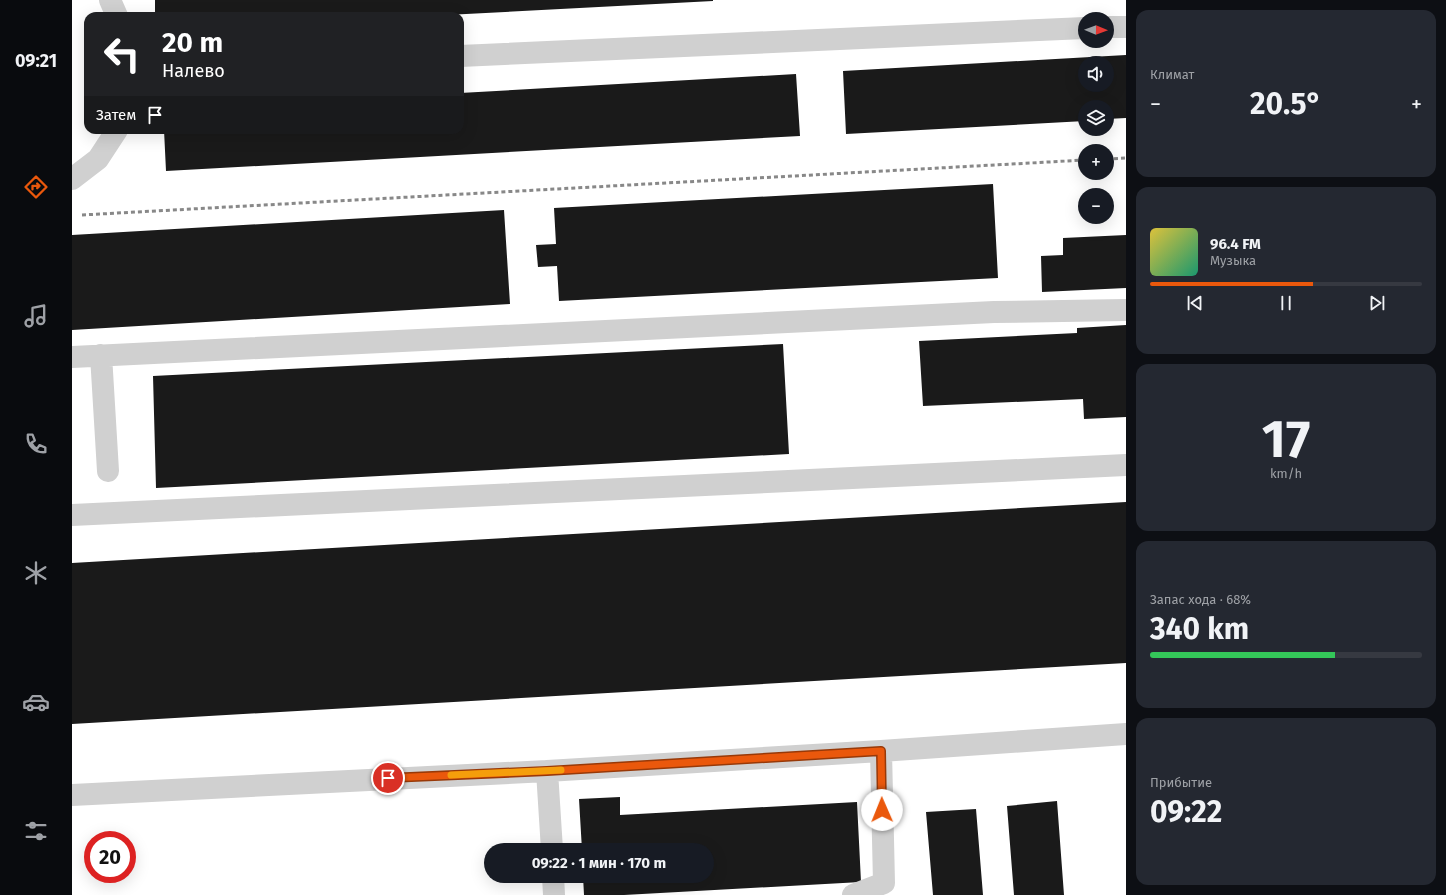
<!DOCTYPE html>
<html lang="ru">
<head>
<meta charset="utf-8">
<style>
  body { margin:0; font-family:"Fira Sans",sans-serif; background:#242831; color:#f1f3f6; height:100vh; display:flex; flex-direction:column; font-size:15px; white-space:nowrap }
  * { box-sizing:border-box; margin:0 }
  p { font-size:13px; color:#9ea1a6 }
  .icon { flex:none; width:22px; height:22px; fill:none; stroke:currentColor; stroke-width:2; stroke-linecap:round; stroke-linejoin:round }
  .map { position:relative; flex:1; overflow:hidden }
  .details { display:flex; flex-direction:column; gap:10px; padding:10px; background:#0d0f14; width:320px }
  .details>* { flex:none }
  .banner { position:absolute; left:12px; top:12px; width:380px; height:122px; border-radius:12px; box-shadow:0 4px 16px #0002; background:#202124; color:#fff; overflow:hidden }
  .needle { width:26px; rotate:91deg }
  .buttons { position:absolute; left:1006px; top:12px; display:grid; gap:8px }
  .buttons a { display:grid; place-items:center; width:36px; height:36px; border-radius:50%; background:#171b24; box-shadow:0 4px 16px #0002; font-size:20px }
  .speed { position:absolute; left:12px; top:831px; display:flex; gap:8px; font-size:20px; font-weight:700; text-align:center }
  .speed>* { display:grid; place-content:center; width:52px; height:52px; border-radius:50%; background:#171b24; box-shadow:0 4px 16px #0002; line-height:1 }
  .speed .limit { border:6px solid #d22; background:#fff; color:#111 }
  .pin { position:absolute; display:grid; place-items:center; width:34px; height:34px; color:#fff; margin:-17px; border:2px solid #fff; border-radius:50%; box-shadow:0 1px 4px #0007 }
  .me { position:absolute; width:44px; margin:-22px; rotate:359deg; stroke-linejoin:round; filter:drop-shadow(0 0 3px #0008) }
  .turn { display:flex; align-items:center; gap:14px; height:84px; padding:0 12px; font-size:18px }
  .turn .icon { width:52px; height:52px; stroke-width:2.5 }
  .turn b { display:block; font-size:28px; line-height:34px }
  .then { display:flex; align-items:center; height:38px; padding:0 12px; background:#0003; gap:8px; font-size:15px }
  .big { font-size:30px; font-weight:700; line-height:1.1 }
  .details .card { flex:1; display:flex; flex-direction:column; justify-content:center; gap:6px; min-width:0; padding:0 14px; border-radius:12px; background:#242831 }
  .details .dial { align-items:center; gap:0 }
  .dial b { font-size:52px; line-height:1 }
  .song { display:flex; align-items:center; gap:12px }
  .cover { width:48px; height:48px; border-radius:6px; background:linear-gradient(135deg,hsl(50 70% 55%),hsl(160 70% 35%)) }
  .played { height:4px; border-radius:2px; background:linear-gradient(90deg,#ea580c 60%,#363941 60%) }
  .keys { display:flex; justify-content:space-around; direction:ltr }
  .heat { display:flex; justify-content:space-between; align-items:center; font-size:22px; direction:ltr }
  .charge { height:6px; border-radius:3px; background:linear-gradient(90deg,#34c759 68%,#363941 0) }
  .trip { position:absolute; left:412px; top:843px; width:230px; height:40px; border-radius:20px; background:#171b24; box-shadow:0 4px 16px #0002; font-weight:700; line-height:40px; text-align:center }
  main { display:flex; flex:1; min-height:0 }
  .tab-bar { display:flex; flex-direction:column; width:72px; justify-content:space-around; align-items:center; background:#090b0e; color:#9ea1a6 }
  .tab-bar .icon { width:28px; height:28px }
  .tab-bar .active { color:#ea580c }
  .tab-bar b { font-size:18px; color:#f1f3f6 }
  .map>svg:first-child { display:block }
  .building { fill:#1a1a1a; fill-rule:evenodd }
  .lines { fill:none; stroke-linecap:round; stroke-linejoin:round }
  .minor { stroke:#d0d0d0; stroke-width:22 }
  .rail { stroke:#888; stroke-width:3; stroke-dasharray:4 3; stroke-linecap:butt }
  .route-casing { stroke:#983908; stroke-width:10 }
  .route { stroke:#ea580c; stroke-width:7 }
  .slow { stroke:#f59e0b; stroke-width:7 }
</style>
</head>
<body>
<main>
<nav class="tab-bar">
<b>09:21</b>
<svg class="icon active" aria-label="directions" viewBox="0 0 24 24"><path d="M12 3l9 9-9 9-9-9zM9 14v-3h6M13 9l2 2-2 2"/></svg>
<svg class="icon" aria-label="music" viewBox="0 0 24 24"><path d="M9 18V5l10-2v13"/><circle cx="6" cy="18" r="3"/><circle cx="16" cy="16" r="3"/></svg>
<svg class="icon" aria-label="phone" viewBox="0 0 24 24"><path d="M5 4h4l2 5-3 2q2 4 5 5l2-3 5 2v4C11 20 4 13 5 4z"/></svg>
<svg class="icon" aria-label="climate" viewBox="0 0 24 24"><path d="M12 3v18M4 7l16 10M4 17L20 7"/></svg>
<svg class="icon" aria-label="car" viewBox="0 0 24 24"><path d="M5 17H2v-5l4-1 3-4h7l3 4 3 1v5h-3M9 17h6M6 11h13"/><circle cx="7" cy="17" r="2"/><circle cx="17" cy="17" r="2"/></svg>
<svg class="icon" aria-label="filters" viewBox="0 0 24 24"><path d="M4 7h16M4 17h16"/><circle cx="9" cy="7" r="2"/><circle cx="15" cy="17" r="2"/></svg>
</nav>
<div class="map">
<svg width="1054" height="895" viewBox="0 0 1054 895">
  <rect width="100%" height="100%" fill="#fff"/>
  <path class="building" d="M83,0h558v1l-286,15h-272z
    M1054,55v63l-19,1v-12h-22v14l-239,13 -3,-63zM1013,63h22v22h-22z
    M724,74l4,62 -634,35 -2,-41h296v-37z
    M921,184l5,94 -439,23 -2,-35 -19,1 -2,-22 20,-1 -2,-36z
    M432,210l6,94 -438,26v-95z
    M1054,235v53l-84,4 -1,-36 22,-1v-17z
    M1054,325v92l-42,2 -1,-20 -160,7 -4,-65 158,-8v-5z
    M711,344l6,110 -633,34 -3,-112z
    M1054,502v161l-1054,61v-161z
    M548,797v18l237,-13 4,80 -237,13h-40l-1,-19h124v-26h-125l-3,-51z
    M985,801l7,94h-50l-7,-89z
    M904,809l7,86h-50l-7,-83z"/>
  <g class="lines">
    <path class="minor" d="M38,0l7,16
      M1035,27h19
      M388,56l625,-28
      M0,179l26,-20 19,-29
      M29,355l7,116
      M0,357l922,-45 132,-2
      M0,515l1054,-50
      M475,771l5,79
      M0,795l475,-24 334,-20 245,-17
      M481,876l1,19
      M781,895l31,-12 -3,-132"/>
    <path class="rail" d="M1035,159l19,-1
      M10,215l1003,-55"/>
  </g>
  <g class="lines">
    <defs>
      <path id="route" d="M316,778l159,-7 334,-20 1,59"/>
    </defs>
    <use href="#route" class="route-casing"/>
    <use href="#route" class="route"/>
    <path class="slow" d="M379,775l110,-5"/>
  </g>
</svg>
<div class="buttons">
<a><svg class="needle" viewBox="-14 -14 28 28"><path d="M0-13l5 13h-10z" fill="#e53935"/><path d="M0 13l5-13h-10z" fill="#9ea1a6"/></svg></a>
<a><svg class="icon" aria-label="sound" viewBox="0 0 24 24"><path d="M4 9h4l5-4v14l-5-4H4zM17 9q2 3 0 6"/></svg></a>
<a><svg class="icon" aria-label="layers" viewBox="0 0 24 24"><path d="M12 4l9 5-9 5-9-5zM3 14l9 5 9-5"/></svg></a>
<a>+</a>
<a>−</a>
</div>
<div class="speed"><div class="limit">20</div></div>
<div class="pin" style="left:316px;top:778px;background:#d93025"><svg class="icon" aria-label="arrive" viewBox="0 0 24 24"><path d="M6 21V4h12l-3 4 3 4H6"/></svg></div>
<svg class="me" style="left:810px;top:810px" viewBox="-20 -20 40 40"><circle r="19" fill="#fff"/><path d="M0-13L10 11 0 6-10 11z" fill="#ea580c"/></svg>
<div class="trip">09:22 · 1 мин · 170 m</div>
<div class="banner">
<div class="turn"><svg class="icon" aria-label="left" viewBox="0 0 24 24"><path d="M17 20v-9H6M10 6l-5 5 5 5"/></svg><div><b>20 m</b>Налево</div></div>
<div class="then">Затем<svg class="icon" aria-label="arrive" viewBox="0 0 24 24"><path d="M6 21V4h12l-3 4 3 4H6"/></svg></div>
</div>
</div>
<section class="details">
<div class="card"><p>Климат</p>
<div class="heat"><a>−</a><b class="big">20.5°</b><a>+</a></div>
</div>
<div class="card">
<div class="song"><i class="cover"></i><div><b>96.4 FM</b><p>Музыка</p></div></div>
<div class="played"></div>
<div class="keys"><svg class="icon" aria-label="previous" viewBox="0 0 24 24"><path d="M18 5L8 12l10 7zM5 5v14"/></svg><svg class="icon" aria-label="pause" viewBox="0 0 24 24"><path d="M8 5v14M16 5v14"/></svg><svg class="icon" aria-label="next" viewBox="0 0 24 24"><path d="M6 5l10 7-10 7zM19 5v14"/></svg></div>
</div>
<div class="card dial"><b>17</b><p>km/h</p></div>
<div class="card"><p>Запас хода · 68%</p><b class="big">340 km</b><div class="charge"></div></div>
<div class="card"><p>Прибытие</p><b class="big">09:22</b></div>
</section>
</main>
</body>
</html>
